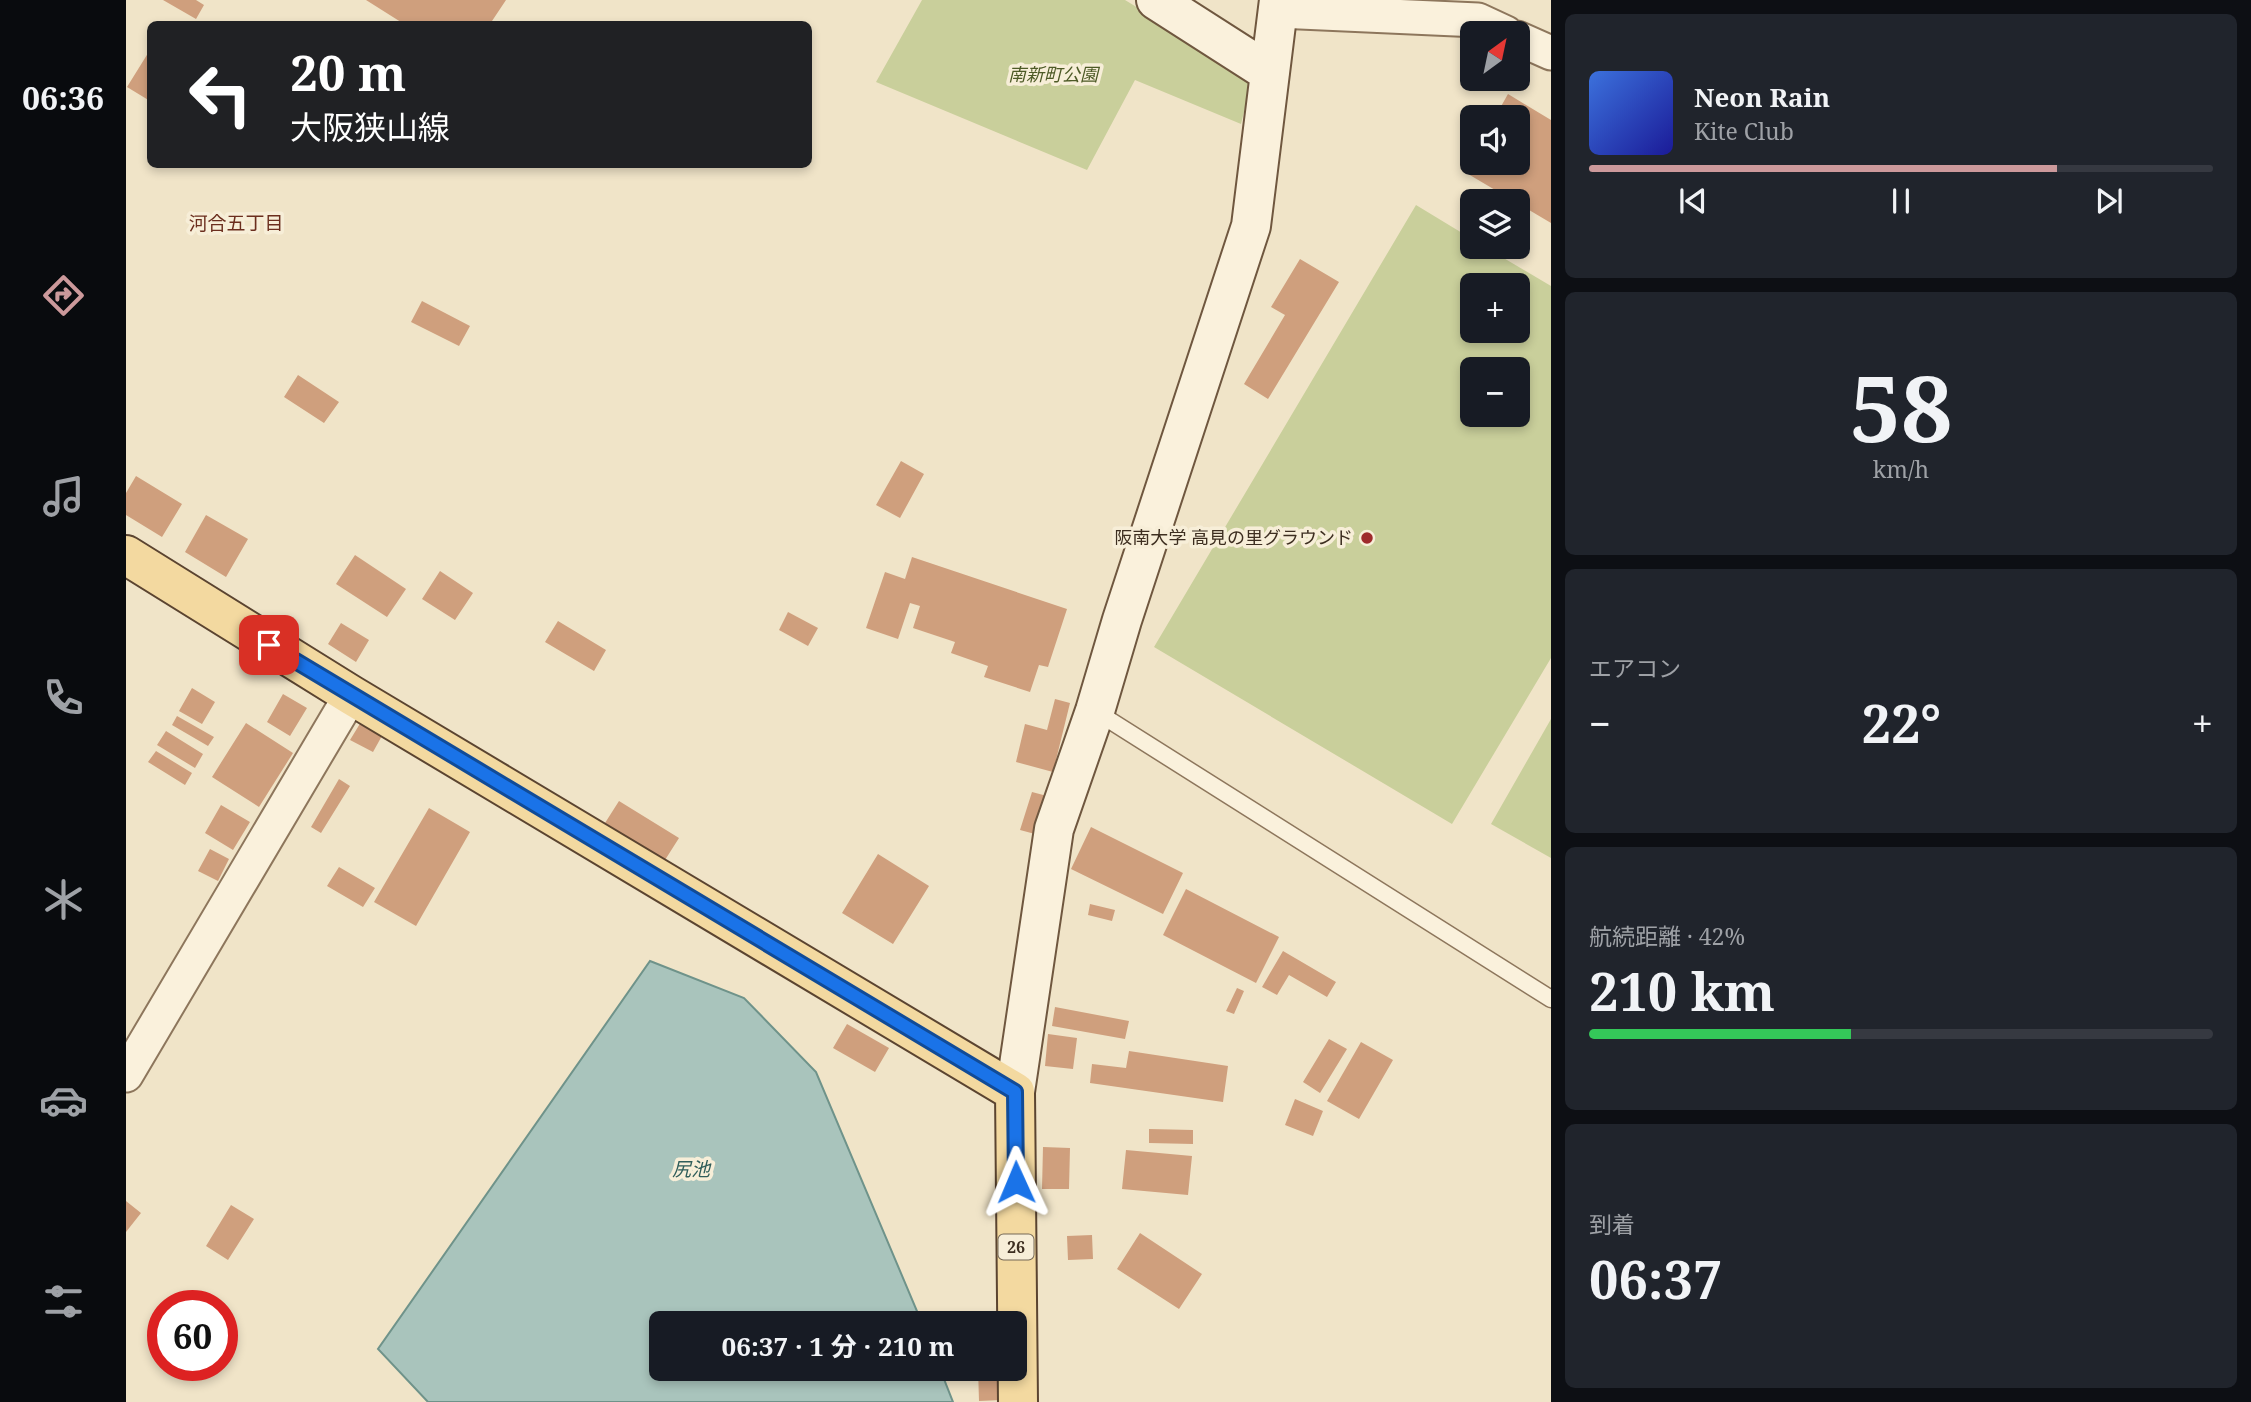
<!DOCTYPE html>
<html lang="ja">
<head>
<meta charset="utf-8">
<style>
  body { margin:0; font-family:"Noto Serif","Noto Sans JP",serif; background:#20242c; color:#f1f3f6; height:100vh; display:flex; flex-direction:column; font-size:26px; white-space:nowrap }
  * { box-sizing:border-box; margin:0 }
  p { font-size:23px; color:#9ea1a6 }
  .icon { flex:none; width:38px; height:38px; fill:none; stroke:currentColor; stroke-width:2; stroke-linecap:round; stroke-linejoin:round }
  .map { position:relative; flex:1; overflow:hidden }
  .panel { display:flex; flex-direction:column; gap:14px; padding:14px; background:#0d0f14; width:700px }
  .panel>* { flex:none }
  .guide { position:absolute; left:21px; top:21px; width:665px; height:147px; border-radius:10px; box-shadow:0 4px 10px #0003; background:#202124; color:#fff; overflow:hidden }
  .needle { width:46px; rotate:33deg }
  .fabs { position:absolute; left:1334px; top:21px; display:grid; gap:14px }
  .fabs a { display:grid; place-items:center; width:70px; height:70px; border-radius:10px; background:#171b24; box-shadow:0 4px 10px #0003; font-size:35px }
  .speed { position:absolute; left:21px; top:1290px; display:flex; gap:14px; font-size:35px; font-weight:700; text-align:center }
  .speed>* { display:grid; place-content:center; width:91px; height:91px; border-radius:50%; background:#171b24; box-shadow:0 4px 10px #0003; line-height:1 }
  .speed .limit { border:10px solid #d22; background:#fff; color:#111 }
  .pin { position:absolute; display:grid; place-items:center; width:60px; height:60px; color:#fff; margin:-30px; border-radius:14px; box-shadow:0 4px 10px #0006 }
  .me { position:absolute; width:77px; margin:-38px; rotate:359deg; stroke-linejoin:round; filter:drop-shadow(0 0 5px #0008) }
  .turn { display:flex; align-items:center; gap:24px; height:147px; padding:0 28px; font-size:32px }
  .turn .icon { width:91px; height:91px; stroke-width:2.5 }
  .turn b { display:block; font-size:49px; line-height:60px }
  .big { font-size:52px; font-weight:700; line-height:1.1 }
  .panel .widget { flex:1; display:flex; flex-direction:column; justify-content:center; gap:10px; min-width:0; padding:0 24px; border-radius:10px; background:#20242c }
  .panel .dial { align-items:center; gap:0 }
  .dial b { font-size:91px; line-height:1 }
  .song { display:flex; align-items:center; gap:21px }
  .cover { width:84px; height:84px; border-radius:10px; background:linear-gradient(135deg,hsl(220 70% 55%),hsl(240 70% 35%)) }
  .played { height:7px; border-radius:4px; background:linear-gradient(90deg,#cc999b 75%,#363941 75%) }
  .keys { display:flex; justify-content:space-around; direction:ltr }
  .heat { display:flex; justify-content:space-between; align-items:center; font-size:38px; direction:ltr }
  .charge { height:10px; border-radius:5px; background:linear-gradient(90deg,#34c759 42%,#363941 0) }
  .trip { position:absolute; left:523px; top:1311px; width:378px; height:70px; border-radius:10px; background:#171b24; box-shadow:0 4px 10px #0003; font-weight:700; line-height:70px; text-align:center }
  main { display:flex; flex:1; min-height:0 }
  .menu { display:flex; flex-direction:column; width:126px; justify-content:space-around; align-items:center; background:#090b0e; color:#9ea1a6 }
  .menu .icon { width:49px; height:49px }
  .menu .current { color:#cc999b }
  .menu b { font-size:32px; color:#f1f3f6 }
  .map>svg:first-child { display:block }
  .green { fill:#c9cf9b; fill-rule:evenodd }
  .water { fill:#a9c4bc; stroke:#6f938a; stroke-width:2 }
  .building { fill:#cf9f7d }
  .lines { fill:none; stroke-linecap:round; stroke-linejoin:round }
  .lane-casing { stroke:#8d765c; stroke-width:19 }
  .street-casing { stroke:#8d765c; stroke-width:37 }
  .secondary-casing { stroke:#6f573f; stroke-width:42 }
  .primary-casing { stroke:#5b4430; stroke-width:42 }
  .lane { stroke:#faf1dc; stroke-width:16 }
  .street { stroke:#faf1dc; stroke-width:33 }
  .secondary { stroke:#faf1dc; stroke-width:38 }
  .primary { stroke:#f3d9a0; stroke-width:38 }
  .route-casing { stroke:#114b97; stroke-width:18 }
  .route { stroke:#1a73e8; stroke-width:12 }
  .poi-dot { fill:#9e2a2b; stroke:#f7eed8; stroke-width:2.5 }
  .labels { text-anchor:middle; stroke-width:7; stroke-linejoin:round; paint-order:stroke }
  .shield { fill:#f7eed8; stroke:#756857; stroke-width:2 }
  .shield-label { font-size:16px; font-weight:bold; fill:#3d2e20 }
  .park-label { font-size:18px; font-style:italic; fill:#4d5a26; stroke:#f7eed8 }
  .poi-label { font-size:18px; fill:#3d2e20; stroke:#f7eed8; text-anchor:end }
  .neighbourhood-label { font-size:19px; fill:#6b2e1e; stroke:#f7eed8 }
  .water-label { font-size:19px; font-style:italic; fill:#2f5d5a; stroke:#f7eed8 }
</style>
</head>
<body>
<main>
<nav class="menu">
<b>06:36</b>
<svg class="icon current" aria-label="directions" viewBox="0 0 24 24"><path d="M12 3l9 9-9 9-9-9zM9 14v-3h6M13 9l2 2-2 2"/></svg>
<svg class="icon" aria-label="music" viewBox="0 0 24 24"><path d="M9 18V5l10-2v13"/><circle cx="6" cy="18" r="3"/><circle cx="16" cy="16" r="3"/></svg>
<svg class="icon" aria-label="phone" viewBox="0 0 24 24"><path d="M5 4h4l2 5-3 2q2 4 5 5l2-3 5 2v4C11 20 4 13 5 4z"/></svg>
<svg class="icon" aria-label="climate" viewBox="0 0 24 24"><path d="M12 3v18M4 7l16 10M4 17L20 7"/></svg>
<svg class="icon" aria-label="car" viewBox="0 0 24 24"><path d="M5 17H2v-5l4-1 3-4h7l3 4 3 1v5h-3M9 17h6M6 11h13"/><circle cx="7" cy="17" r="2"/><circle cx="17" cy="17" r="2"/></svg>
<svg class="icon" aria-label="filters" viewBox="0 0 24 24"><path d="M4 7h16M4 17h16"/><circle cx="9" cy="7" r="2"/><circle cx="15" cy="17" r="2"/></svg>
</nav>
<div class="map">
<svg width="1425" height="1402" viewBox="0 0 1425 1402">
  <rect width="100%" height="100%" fill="#f0e4c8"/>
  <path class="green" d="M796,0h203l120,73 5,15 -9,36 -106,-44 -48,90 -211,-88z
    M1290,205l56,34v8h13l66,39v372l-99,166 -298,-177zM1346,285h45v46h-45zM1346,369h45v46h-45z
    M1425,719v139l-60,-34z"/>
  <path class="water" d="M524,961l94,37 72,74 106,251h-260v45l278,1 13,33h-525l-50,-53z"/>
  <path class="building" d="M37,0h33l8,5 -8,14z
    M240,0h140l-16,24h-86z
    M24,50v51l-23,-14z
    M1382,94l43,26v103l-88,-52 9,-15v7h45v-46h-22z
    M1174,259l39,23 -71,117 -24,-15 41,-69 -14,-8z
    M296,301l48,25 -11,20 -48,-24z
    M172,375l41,27 -15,21 -40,-26z
    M775,461l23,13 -24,44 -24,-13z
    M10,476l46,28 -20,33 -36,-22v-22z
    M80,515l42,24 -22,38 -41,-25z
    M229,555l51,34 -19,28 -51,-33z
    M786,557l155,52 -19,58 -9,-2 -9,27 -46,-15 4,-11 -37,-13 4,-11 -42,-14 7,-22 -10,-3 -12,36 -32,-11 19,-56 20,7z
    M314,571l33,22 -18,27 -33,-21z
    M662,612l30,16 -10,18 -29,-16z
    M432,621l48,29 -12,21 -49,-29z
    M215,623l28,17 -13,22 -28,-18z
    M66,688l23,14 -13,22 -23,-13z
    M157,694l24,14 -17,28 -23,-14z
    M929,699l15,4 -17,69 -37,-10 9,-38 22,6z
    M51,716l37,21 -6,9 -36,-21z
    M235,722l22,12 -10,18 -23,-12z
    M120,723l47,30 -34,54 -47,-30z
    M40,731l37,23 -8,14 -38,-23z
    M30,751l36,22 -7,12 -37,-23z
    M213,779l11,7 -29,47 -10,-6z
    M906,792l15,4 -12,38 -15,-4z
    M493,801l60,37 -14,22 -60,-37z
    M95,805l29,17 -17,28 -28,-17z
    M303,808l41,24 -54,94 -42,-24z
    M965,827l92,46 -20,41 -92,-45z
    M84,849l19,10 -11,22 -20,-10z
    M752,854l51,32 -36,58 -51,-31z
    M213,867l36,21 -12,19 -36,-21z
    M1060,889l93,48 -23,46 -93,-48z
    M964,904l25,6 -3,11 -24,-6z
    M1157,951l53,31 -9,15 -38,-22 -12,20 -15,-8z
    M1111,988l7,3 -10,23 -8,-3z
    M929,1007l74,14 -4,18 -73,-13z
    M721,1024l42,24 -14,24 -42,-24z
    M922,1034l29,4 -4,31 -28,-3z
    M1203,1039l18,10 -27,44 -17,-11z
    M1235,1042l32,18 -34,59 -32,-18z
    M1003,1051l99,15 -5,36 -133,-19 2,-19 34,4z
    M1169,1099l28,12 -10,25 -28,-11z
    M1023,1129l44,1v14l-44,-1z
    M917,1147l27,1 -1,41h-27z
    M1000,1150l66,6 -4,39 -66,-6z
    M0,1201l15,12 -15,19z
    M105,1205l23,14 -26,41 -22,-14z
    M1014,1233l62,41 -23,35 -62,-40z
    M966,1235l1,24 -25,1 -1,-24z
    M873,1319v4h-46v-3z
    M852,1368h22l1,32 -22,1z"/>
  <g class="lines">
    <defs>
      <path id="lane" d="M969,711l456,288"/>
      <path id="street" d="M1152,11l200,9 28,13
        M1391,38l34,15
        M0,1075l225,-380"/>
      <path id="secondary" d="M1030,0l114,73
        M889,1092l39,-263 41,-118 27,-91 129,-394 28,-226"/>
      <path id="primary" d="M0,555l225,140 664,397 3,310"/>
    </defs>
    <use href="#lane" class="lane-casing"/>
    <use href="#street" class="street-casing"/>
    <use href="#secondary" class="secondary-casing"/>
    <use href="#primary" class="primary-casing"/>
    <use href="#lane" class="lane"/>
    <use href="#street" class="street"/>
    <use href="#secondary" class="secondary"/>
    <use href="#primary" class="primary"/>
  </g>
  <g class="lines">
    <defs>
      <path id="route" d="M143,645l746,447 1,90"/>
    </defs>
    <use href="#route" class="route-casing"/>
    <use href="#route" class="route"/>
  </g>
  <circle class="poi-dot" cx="1241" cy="538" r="7"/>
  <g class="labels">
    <rect class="shield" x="872.5" y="1234.5" width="35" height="25" rx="5"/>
    <g class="shield-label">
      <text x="890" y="1253">26</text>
    </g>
    <g class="park-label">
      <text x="927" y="81">南新町公園</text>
    </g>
    <g class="poi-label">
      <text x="1227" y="544">阪南大学 高見の里グラウンド</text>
    </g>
    <g class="neighbourhood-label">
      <text x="110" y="230">河合五丁目</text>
    </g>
    <g class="water-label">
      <text x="565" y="1176">尻池</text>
    </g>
  </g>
</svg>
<div class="fabs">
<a><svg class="needle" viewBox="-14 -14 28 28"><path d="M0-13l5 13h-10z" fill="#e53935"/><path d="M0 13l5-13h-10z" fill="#9ea1a6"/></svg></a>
<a><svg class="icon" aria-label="sound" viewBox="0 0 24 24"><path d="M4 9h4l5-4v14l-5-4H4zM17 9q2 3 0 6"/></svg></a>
<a><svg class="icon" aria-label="layers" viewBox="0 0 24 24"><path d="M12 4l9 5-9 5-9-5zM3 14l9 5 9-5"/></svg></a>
<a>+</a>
<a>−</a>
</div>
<div class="speed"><div class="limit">60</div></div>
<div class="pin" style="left:143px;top:645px;background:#d93025"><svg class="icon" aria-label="arrive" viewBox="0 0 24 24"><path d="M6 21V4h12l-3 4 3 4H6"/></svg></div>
<svg class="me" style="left:890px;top:1182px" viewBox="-20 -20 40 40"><path d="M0-17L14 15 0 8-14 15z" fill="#1a73e8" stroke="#fff" stroke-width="4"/></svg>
<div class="trip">06:37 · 1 分 · 210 m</div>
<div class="guide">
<div class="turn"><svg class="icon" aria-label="left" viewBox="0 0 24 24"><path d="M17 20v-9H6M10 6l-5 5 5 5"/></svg><div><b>20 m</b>大阪狭山線</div></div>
</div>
</div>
<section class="panel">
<div class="widget">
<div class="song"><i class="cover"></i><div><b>Neon Rain</b><p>Kite Club</p></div></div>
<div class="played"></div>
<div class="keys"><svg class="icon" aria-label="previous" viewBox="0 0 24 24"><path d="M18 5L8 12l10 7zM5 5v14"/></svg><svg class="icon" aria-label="pause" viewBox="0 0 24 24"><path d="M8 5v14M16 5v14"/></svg><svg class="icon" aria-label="next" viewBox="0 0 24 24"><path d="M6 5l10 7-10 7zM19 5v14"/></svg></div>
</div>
<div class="widget dial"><b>58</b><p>km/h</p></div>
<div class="widget"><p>エアコン</p>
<div class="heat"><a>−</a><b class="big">22°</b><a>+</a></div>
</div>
<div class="widget"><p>航続距離 · 42%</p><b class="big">210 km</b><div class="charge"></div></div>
<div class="widget"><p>到着</p><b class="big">06:37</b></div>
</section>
</main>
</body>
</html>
